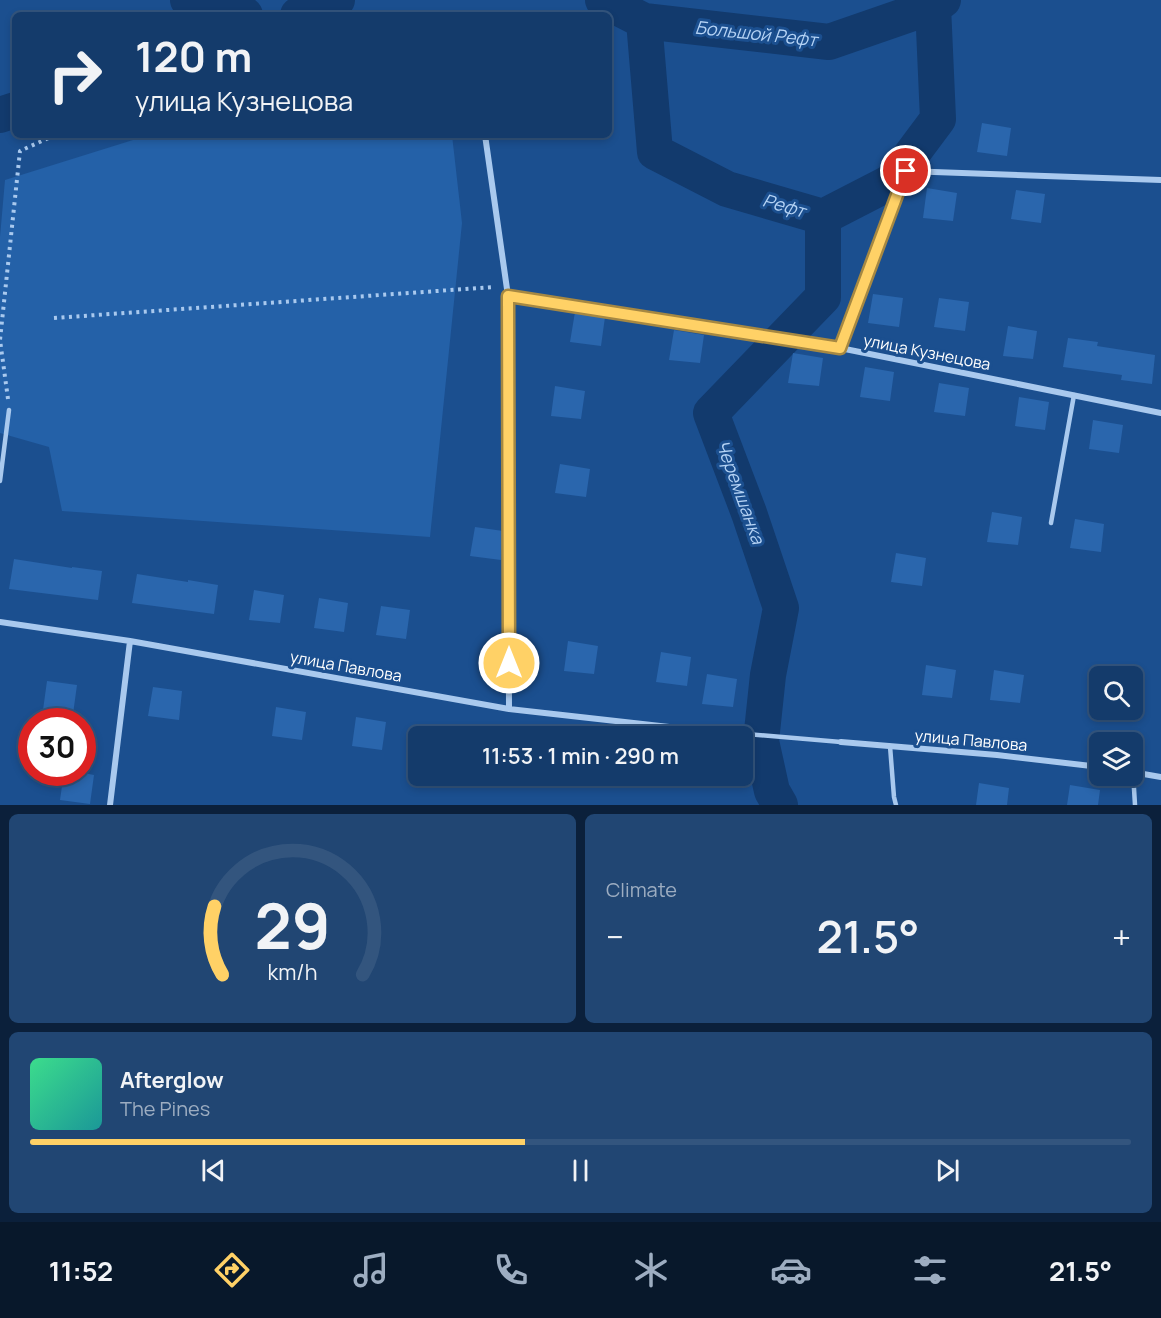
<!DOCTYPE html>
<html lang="en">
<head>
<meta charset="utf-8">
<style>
  body { margin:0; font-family:Manrope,sans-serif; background:#214673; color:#f1f3f6; height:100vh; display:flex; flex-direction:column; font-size:22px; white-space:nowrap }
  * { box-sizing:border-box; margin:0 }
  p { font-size:20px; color:#9dadc1 }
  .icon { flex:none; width:33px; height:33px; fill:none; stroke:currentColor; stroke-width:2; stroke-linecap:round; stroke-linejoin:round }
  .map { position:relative; height:805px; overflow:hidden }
  .details { display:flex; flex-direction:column; gap:9px; padding:9px; background:#0b203b; flex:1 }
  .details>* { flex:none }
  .top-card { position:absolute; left:12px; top:12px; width:600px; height:126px; border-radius:9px; box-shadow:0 3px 9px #0003,0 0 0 2px #33557e; background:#143b6b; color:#f1f3f6; overflow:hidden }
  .buttons { position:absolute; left:1089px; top:666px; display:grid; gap:12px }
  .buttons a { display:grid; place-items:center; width:54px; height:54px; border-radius:9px; background:#143b6b; box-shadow:0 3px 9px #0003,0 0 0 2px #33557e; font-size:30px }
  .speed { position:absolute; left:18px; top:708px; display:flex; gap:12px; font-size:30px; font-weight:700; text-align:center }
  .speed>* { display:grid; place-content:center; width:78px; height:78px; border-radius:50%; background:#143b6b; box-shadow:0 3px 9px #0003,0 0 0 2px #33557e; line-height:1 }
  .speed .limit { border:9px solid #d22; background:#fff; color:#111 }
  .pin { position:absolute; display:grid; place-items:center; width:51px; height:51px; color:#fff; margin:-26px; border:3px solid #fff; border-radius:50%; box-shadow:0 2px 6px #0007 }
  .me { position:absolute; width:66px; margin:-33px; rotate:0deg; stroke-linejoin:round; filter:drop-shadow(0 0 4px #0008) }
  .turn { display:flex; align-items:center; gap:21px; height:126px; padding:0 24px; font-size:27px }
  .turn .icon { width:78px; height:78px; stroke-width:2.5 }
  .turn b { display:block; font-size:42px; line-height:51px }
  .big { font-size:45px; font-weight:600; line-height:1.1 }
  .details .tile { flex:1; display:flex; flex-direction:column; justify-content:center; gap:9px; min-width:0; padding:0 21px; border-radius:9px; background:#214673 }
  .details .dial { align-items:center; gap:0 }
  .dial svg { height:156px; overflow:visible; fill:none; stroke:#33557e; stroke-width:7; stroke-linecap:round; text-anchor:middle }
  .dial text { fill:#f1f3f6; stroke:none }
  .song { display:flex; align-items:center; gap:18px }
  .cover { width:72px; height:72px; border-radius:9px; background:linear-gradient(135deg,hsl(150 70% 55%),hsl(180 70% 35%)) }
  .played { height:6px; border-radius:3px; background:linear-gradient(90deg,#ffd166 45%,#33557e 45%) }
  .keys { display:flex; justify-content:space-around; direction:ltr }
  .heat { display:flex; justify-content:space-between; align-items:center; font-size:33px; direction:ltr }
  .details .tiles { flex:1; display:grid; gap:9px; grid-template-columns:1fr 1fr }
  .tile:last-child { grid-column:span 2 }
  .trip { position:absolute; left:408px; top:726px; width:345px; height:60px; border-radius:9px; background:#143b6b; box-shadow:0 3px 9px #0003,0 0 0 2px #33557e; font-weight:600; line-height:60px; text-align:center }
  .dock { display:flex; height:96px; justify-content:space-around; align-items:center; background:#08182b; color:#9dadc1 }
  .dock .icon { width:42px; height:42px }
  .dock .current { color:#ffd166 }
  .dock b { font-size:27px; color:#f1f3f6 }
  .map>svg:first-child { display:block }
  .green { fill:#2461a8 }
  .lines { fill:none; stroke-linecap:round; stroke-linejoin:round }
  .river { stroke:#123a6d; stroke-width:36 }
  .building { fill:#2a66ad }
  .path { stroke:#a9c9ee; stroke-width:4; stroke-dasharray:3 4.5; stroke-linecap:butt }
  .service { stroke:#a9c9ee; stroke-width:4.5 }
  .minor { stroke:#a9c9ee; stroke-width:6 }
  .route-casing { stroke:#a68842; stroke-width:15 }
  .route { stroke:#ffd166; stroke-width:10 }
  .labels { text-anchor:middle; stroke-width:6; stroke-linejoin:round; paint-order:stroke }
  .street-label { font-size:16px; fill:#fff; stroke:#1b4f8f }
  .water-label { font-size:18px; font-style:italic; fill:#b5d3f5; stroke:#1b4f8f }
</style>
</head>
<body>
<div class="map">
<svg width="1161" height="805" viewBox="0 0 1161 805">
  <rect width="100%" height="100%" fill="#1b4f8f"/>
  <path class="green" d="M149,135h303l10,88 -32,314 -368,-26 -13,-64 -49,-14v-196l5,-57z"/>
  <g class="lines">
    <path class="river" d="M188,0l57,15
      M603,0l41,21 185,21 104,-36 10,-6
      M298,15l39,-15
      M644,21l11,131 72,37 96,28 68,-35 47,-63 -5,-113
      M0,115l15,-5
      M780,805l-8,-14 -11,-50 7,-66 13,-67 -32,-95 -38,-100 112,-116v-80"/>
  </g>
  <path class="building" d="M982,123l29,5 -4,28 -30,-4z
    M927,188l30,5 -4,28 -30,-3z
    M1016,190l29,4 -4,29 -30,-4z
    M873,294l30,4 -4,29 -31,-4z
    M939,298l30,4 -4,29 -31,-4z
    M575,312l30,5 -4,29 -31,-4z
    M1008,326l29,5 -4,28 -30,-3z
    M674,330l30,5 -4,28 -31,-3z
    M1068,338l30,4 -1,4 58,9 -3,29 -31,-4 1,-5 -59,-8z
    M793,353l30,5 -4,28 -31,-3z
    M865,367l29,5 -4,29 -30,-4z
    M939,383l30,5 -4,28 -31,-4z
    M555,386l30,5 -4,28 -30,-3z
    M1019,397l30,5 -4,28 -30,-4z
    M1093,420l30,5 -4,28 -30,-4z
    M560,464l30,5 -4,28 -31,-4z
    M992,512l30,5 -4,28 -31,-3z
    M1075,519l29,5 -3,28 -31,-4z
    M475,527l28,4 -2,29 -31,-4z
    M896,553l30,5 -4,28 -31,-4z
    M14,559l58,9v-1l30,4 -4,29 -89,-11z
    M137,574l51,8v-2l30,5 -4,29 -82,-11z
    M254,590l30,5 -4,28 -31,-3z
    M319,598l29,5 -4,29 -30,-4z
    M381,606l29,4 -4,29 -30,-4z
    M568,641l30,5 -4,28 -30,-3z
    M661,652l30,5 -4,29 -31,-4z
    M926,665l30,5 -4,28 -30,-3z
    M994,670l30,5 -4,28 -30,-3z
    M707,674l30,5 -4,28 -31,-3z
    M47,681l30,4 -4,29 -30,-4z
    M153,687l29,4 -3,29 -31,-4z
    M276,707l30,5 -4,28 -30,-4z
    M356,717l30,5 -4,28 -30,-4z
    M64,772h15l15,3 -4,29 -30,-4z
    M979,783l30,5 -2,17h-31z
    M1070,785l30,5 -2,15h-31z"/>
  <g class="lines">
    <path class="path" d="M54,318l440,-31
      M8,399l-8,-59 20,-189 35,-16"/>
    <path class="service" d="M0,481l9,-71
      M1051,523l23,-128
      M687,729l154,13
      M890,746l4,51 2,8
      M1133,772l2,33"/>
    <path class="minor" d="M469,13v2
      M485,135l23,161 1,413
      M508,296l332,52 321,65
      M840,348l66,-177 255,9
      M0,622l130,19 379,68 178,20
      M841,742l156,13 103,12
      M1132,772l29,5
      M110,805l20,-164"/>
  </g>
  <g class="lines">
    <defs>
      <path id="route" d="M509,663l-1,-367 332,52 66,-177"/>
    </defs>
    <use href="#route" class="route-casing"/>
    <use href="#route" class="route"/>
  </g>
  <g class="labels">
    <g class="street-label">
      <text transform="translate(927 352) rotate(11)" y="6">улица Кузнецова</text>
      <text transform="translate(346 666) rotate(10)" y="6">улица Павлова</text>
      <text transform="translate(971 740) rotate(5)" y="6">улица Павлова</text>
    </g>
    <g class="water-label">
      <text transform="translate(756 34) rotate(6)" y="6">Большой Рефт</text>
      <text transform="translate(784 206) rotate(16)" y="6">Рефт</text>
      <text transform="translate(740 492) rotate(70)" y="6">Черемшанка</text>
    </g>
  </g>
</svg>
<div class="buttons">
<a><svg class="icon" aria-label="search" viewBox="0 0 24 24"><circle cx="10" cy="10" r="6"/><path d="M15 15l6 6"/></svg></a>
<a><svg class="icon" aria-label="layers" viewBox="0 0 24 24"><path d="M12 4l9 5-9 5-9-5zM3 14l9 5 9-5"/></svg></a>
</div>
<div class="speed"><div class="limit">30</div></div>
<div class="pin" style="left:906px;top:171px;background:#d93025"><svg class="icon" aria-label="arrive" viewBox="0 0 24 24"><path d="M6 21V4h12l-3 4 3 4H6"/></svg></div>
<svg class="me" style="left:509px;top:663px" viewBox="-20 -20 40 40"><circle r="17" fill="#ffd166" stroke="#fff" stroke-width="3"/><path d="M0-11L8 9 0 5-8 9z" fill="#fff"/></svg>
<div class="trip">11:53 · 1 min · 290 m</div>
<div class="top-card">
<div class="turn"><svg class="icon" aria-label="right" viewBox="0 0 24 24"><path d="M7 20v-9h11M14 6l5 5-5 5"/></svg><div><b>120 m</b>улица Кузнецова</div></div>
</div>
</div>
<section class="details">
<div class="tiles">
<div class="tile dial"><svg viewBox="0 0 100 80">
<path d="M14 69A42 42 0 1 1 86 69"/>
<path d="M14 69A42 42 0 0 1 10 34" stroke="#ffd166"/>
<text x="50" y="56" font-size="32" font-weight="700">29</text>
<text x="50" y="72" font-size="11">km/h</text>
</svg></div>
<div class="tile"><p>Climate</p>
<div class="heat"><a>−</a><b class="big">21.5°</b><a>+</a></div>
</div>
<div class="tile">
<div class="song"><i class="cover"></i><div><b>Afterglow</b><p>The Pines</p></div></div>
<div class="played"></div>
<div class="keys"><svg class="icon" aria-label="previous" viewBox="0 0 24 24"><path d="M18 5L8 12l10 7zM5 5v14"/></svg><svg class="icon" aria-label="pause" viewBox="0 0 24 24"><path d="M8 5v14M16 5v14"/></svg><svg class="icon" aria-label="next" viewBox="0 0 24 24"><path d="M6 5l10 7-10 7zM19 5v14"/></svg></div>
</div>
</div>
</section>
<nav class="dock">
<b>11:52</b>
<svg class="icon current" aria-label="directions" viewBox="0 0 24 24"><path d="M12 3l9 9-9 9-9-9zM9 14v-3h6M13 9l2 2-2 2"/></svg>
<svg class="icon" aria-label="music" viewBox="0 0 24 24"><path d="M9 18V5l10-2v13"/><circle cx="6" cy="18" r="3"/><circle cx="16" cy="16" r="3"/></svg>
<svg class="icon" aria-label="phone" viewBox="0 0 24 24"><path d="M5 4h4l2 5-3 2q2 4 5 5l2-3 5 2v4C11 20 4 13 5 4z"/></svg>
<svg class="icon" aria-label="climate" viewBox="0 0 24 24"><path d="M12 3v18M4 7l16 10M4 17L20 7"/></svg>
<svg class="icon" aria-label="car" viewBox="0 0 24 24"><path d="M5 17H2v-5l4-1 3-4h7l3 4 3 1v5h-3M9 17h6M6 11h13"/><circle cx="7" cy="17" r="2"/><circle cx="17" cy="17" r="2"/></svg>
<svg class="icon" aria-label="filters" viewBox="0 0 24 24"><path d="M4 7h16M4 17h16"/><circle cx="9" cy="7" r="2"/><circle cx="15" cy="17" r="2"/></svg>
<b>21.5°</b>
</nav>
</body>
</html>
